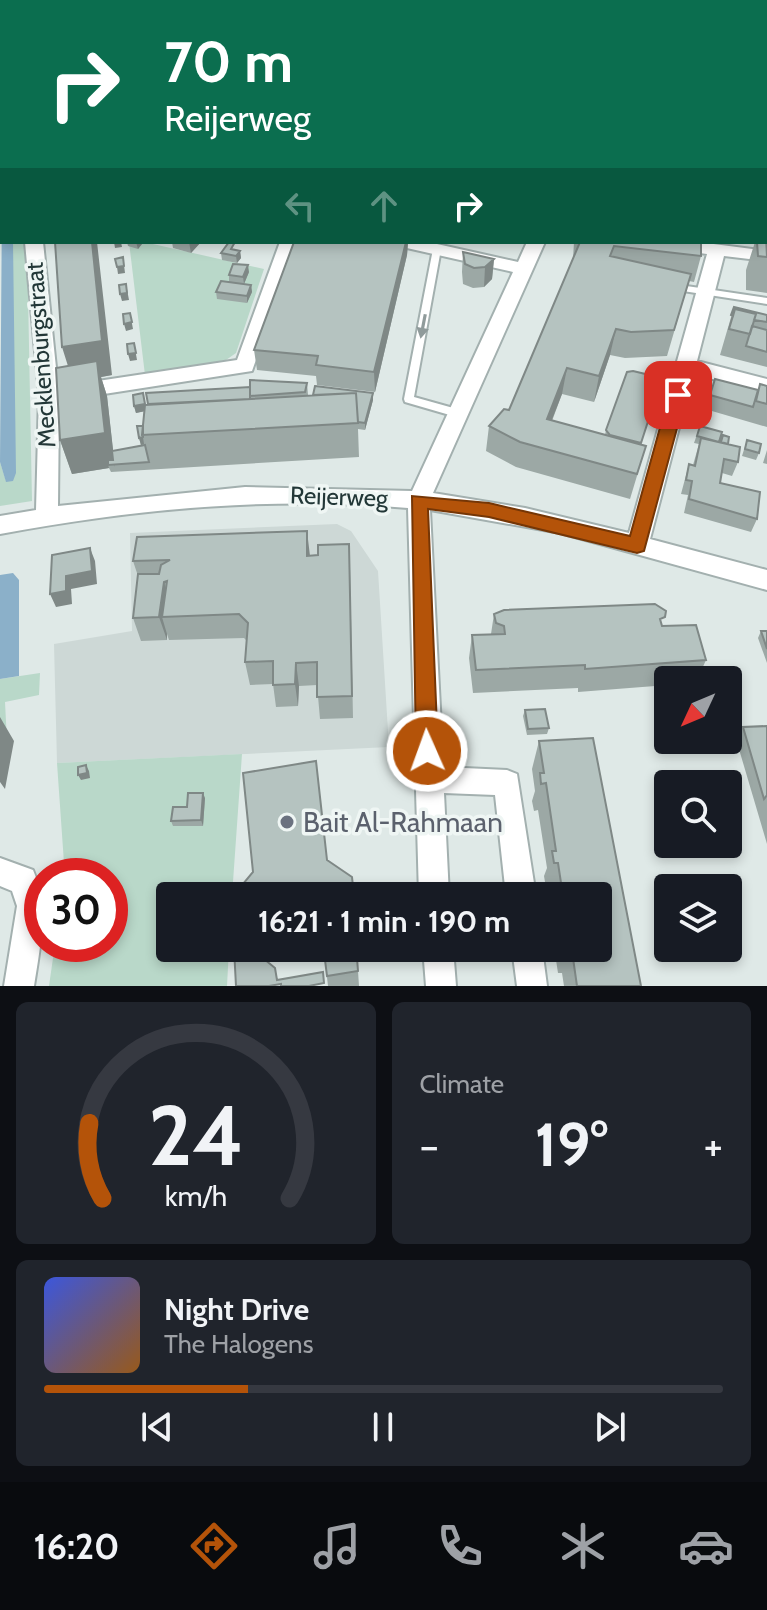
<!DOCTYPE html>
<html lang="en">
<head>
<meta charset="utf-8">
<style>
  body { margin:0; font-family:Cabin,sans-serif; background:#20242c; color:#f1f3f6; height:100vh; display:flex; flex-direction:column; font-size:30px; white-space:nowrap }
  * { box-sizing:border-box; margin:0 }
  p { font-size:26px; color:#9ea1a6 }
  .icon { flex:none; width:44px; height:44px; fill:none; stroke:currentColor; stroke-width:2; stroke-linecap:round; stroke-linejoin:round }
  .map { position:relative; height:986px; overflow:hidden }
  .drawer { display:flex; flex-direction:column; gap:16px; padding:16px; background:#0d0f14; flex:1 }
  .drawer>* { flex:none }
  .guide { position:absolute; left:0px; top:0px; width:768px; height:244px; box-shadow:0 4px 12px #0003; background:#0b6e4f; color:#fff; overflow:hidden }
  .needle { width:52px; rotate:226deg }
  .fabs { position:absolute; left:654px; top:666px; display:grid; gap:16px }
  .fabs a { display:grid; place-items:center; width:88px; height:88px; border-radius:8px; background:#171b24; box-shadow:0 4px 12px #0003; font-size:40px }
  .speed { position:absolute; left:24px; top:858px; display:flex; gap:16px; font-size:40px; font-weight:700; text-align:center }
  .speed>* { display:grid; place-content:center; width:104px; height:104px; border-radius:50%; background:#171b24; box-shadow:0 4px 12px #0003; line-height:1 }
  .speed .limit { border:12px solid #d22; background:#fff; color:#111 }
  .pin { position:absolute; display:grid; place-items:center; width:68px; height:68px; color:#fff; margin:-34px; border-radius:16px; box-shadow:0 4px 12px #0006 }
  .me { position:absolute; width:88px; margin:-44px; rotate:358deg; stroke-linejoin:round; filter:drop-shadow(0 0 6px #0008) }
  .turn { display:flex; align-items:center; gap:28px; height:168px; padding:0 32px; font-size:36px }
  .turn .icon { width:104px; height:104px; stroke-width:2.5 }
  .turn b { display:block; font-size:56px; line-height:68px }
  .lanes { display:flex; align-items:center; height:76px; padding:0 32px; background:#0003; justify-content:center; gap:40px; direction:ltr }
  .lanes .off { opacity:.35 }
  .big { font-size:60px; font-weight:700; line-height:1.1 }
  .drawer .tile { flex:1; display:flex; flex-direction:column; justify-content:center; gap:12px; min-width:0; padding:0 28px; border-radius:12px; background:#20242c }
  .drawer .dial { align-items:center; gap:0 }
  .dial svg { height:208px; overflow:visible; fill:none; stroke:#363941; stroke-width:7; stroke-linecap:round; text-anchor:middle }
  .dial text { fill:#f1f3f6; stroke:none }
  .song { display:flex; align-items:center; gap:24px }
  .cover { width:96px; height:96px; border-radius:12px; background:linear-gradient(135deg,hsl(230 70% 55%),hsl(30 70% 35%)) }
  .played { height:8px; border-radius:4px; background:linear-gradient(90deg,#b45309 30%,#363941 30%) }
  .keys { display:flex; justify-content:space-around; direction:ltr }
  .heat { display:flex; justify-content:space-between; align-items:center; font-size:44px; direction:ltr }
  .drawer .tiles { flex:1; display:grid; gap:16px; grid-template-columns:1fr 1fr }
  .tile:last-child { grid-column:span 2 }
  .trip { position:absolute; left:156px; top:882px; width:456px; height:80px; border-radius:8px; background:#171b24; box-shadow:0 4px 12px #0003; font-weight:700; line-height:80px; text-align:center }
  .tabs { display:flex; height:128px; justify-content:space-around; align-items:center; background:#090b0e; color:#9ea1a6 }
  .tabs .icon { width:56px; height:56px }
  .tabs .on { color:#b45309 }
  .tabs b { font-size:36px; color:#f1f3f6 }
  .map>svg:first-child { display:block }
  .built { fill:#cdd8d6 }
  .green { fill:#b9d8c9 }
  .water { fill:#8bb0c9 }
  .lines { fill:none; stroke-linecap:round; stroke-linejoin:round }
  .service-casing { stroke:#a3b0af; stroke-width:4 }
  .minor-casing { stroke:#a3b0af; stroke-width:4 }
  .service { fill:#fff; fill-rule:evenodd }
  .minor { fill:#fff; fill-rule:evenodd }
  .wall { fill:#9ca8a5 }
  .shaded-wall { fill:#7f8886 }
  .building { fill:#b5c3c0; stroke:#7f8886; stroke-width:2 }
  .oneway { fill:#909b9b }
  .route { fill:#b45309; stroke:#753606; stroke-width:2 }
  .worship-dot { fill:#6b7280; stroke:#eff6f4; stroke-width:3 }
  .labels { text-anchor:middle; stroke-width:7; stroke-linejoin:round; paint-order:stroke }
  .street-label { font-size:24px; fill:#223737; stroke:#eff6f4 }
  .near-worship-label { font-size:28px; fill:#5b616d; stroke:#eff6f4; text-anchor:start }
</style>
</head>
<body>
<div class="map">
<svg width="767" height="986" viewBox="0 0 767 986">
  <rect width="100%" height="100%" fill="#dfe9e7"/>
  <path class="built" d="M337,524l14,7 27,40 11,176 -332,16 -3,-119 78,-13 -2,-98z"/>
  <path class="green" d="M13,242h14l5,259 -32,5v-44l6,19h6z
    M129,242h15l120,27 -28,84 -10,7 -81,15z
    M40,673l-1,22 -34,7 2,39h-7v-62z
    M242,754l-10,142h-62v52h59l-2,38h-178l6,-42h55v-68h-41l1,-8 -6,-5 -7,-100z"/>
  <path class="water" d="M2,199v43h11l3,231 -3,8 -7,1 -6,-20z
    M13,573l6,7v96l-19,3v-104z"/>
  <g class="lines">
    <defs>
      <path id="service" d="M437,246l4,3 -27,148 50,14 1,3 -1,3 -4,1 -55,-16 -1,-3 29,-150z
        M673,284l94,14v6l-97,-15 -2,-2z"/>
      <path id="minor" d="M51,0h14l-15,2z
        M628,0h14v2h-14z
        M767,8v9h-1v-9z
        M766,209h1v10h-1z
        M25,242h18l15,145 179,-27 43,-118h18l-46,129 -193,30 -1,105 187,-19 167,4 101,-219 -115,-26 -3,-4h33l90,20 9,-20h18l-112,251 92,15 104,25 78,-279 -53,-7 -9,-5h53l69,9v10l-43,-5 -27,105 70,18v14l-74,-19 -43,165 117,31v20l-207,-57 -130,-23 13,257 64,3 10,4 19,122h-30l-11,-101 -51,-2 5,103h-30l-11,-388c-138,-12 -273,1 -408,26v-18l36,-6 3,-115z
        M0,858l33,12c16,37 7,77 1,116h-30l13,-80 -5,-15 -12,-5z
        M423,948h30l3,38h-30z
        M512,948h30l5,38h-30z"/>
    </defs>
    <use href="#service" class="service-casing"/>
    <use href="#minor" class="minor-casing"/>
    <use href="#service" class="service"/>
    <use href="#minor" class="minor"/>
  </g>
  <path class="wall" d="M75,0h84v2h-85z
    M167,0h27l-1,2h-25z
    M201,0h50l-1,2h-48z
    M258,0h49v2h-49z
    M316,0h83v2h-83z
    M409,0h69l-1,2h-68z
    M486,0h51v2h-51z
    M0,4h2v19l-2,-1z
    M2,27v67l-2,5v-68z
    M0,116h2v39l-2,4z
    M767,237v56l-21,-3v-20l9,-28h11z
    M127,242h14l1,2 -4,5 -10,-3z
    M172,242h29l-10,11 -18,-5z
    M294,242h114l-1,13 -32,137 -58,-7 -1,-9 -59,-6 -3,-20z
    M574,242h127v14l-7,26 -5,-1 -22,75 -42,2 -15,-3 -16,47 -32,-8 -10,27 53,14 1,-5 40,16 -16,53 -114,-32 -30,-16 3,-25 20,-16 64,-151z
    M240,251l1,7 -4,5 -15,-3 -1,-7z
    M463,252l31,7 -2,20 -8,8 -11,1 -10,-4 -1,-12z
    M249,272l-5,12 7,1 1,7 -5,11 -30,-4 -1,-7 13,-10v-7z
    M734,307l33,8v52l-47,-12z
    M68,366l44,9 -11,2 6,19 6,55 32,-6h-4l-2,-7 4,-12 1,-15 -8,2 -2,-7 173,-23 1,12 65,-2v7l-8,30 -7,-1 1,28 -248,15 -2,-4 -37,6 -12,-34z
    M715,379l43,11 2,-6 7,2v41l-62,-18z
    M700,426l19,16h1l3,-7 15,27 -6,14 -10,-3 -2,10 37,36 -6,13 -67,-19 4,-18 -7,-1 8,-30 4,1 6,-21 -5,-1z
    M747,440l12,13 -3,7 -14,-4z
    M767,450v14l-4,-1z
    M310,556l40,12 3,150 -33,1 -3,-34 -18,1 -1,20 -22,1 -3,-23 -23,1 -5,-23 2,-21 -3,-3 -75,2 -2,-6v6l-26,1 -8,-23 5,-42 -5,-15z
    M494,614l168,12 44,34 -9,20h-29v5l-90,7v-4l-105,5 -4,-35 3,-23 19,-1z
    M761,631h6v32l-9,-25z
    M525,710l24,18 -2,6 -20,1 -4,-19z
    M767,726v118l-31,-105 7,-12z
    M539,741l102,245h-77l-2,-13h-4l-2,-13 3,-8v-4h39v-52h-47l-2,-8h-3l-2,-12 3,-8 -9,-58 -4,1 -2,-10 3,-10 -3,-22z
    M205,798l-2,28h-30l-2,-5 16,-14z
    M325,960l33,11 1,15h-31z"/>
  <path class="shaded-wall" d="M205,0h14v2h-14z
    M287,0h20v2h-19z
    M409,0h28v2h-28z
    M452,0h13l-1,2h-13z
    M495,0h23v2h-23z
    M2,73v21l-2,-7v-10z
    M2,143v12l-2,4v-11z
    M92,242h5l15,133 -11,2 6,19 8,71 -1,-3 -6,1 1,3 -37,6 -12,-34 13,-58 -11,-35z
    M114,242h7l1,5 -7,1z
    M136,242h5l1,2 -4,5z
    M189,242h12l-10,11z
    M406,242h2l-1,13 -32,137 -1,-20z
    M240,251l1,7 -4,5 -1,-7z
    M123,257l2,16 -7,1 -1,-7z
    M494,259l-2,20 -8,8 1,-20z
    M248,265l1,7 -5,12 -1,-7z
    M126,284l3,16 -7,1 -2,-7z
    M251,285l1,7 -5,11v-7z
    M130,313l3,16 -7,2 -2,-7z
    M616,329l-6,26 -16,47 5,-26z
    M134,343l3,17 -7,1 -2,-7z
    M567,368l-5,26 -20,51 5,-26z
    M373,393v7l-8,30v-7z
    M145,404l1,7 -10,2 -2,-7z
    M143,437l1,7 -3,1 -2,-7z
    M307,531l3,25h-3z
    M90,548l5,13 2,23 -26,5 1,15 -16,3 -6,-13z
    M164,582l6,24 -8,11 5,17v6l-8,-23z
    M296,663l3,23 -1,20 -3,-22z
    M0,717l14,24 -9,48 -5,-7z
    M86,765l3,6 1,7 -9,2 -3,-5z
    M203,793l2,5 -2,28 -2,-6z
    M258,948h7l-4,5 2,17z"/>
  <path class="building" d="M75,0h25l-1,2h-25z
    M117,0h15l-1,2h-14z
    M541,0h33v2h-33z
    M587,0h18l1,2h-19z
    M0,44h2v10h-2z
    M0,61h2v12l-2,4z
    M0,116h2v14h-2z
    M766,237l1,20 -9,-1 -1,-14h9z
    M55,242h37l10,99 -40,6z
    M229,242h6l-4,7 9,2 -4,5 -15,-3z
    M294,242h112l-32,130 -58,-7 2,-9 -64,-6z
    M580,242h121v14l-87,-10 -4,10 81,18 -17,56 -43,2 -15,-3 -17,47 -32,-8 -20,51 99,27 -9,28 -117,-32 -31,-16 15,-17 5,1z
    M463,252l31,7 -9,8 -11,1 -9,-4z
    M123,257l1,9 -7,1 -2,-8z
    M233,264l15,1 -5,12 -14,-2z
    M221,281l30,4 -4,11 -31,-4z
    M126,284l1,9 -7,1 -1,-9z
    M734,307l33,8v7l-13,-2 2,-6 -21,-5 -2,7 -2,-1z
    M735,309l21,5 -6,20 -21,-5z
    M130,313l2,9 -8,2 -1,-10z
    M752,326l15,4v22l-21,-6z
    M134,343l2,10 -8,1 -1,-10z
    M97,361l8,72 -45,7 -4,-72z
    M633,371l29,7 -21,65 -31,-8 -4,-5 21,-58z
    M715,379l43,11 -5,17 -43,-12z
    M250,380l57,3 -2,9 -55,4z
    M760,384l7,2v18l-11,-3z
    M315,386l58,7 -8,30 -7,-1 -2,-29 -43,2z
    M250,387v12l-102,5 -2,-11z
    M143,393l2,11 -11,2 -1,-11z
    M356,393l2,30 -216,12 3,-30z
    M137,426h6v11l-4,1z
    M700,426l22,6 -3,10 -22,-6z
    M723,435l6,2 -1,7 -7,-2z
    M701,438l39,9 -2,15 -14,-3 -4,24 40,9 -3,27 -68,-20 3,-18 -6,-1 3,-16 6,2z
    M747,440l14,4 -2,9 -14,-4z
    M145,445l4,17 -41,3v-5h5l-1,-9z
    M307,531v25l11,-1v-10l31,-1 3,152 -35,1v-35l-21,1 -1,21 -22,1v-24l-28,1 3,-39 -9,-9 -77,3 5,-36 -3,1 -5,35 -26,1 5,-44h21l2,-9 9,-5 -37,1 4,-24z
    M90,548l2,23 -26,5v15l-16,3 2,-39z
    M655,604l11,7 -1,6 -5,2 2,7 34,-1 10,35 -121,9v-4l-109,5 -4,-35 33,-1 -1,-8 -8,-3 -2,-9 10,-4z
    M761,631h6v18z
    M545,709l4,19 -21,1 -3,-19z
    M767,726v69l-3,4 -21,-72z
    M593,738l48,248h-64l-5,-35h-4l-1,-3h31v-52h-35l-5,-33h-4l-2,-12h4l-10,-68 -5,1 -1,-11h4l-5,-32z
    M316,761l11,99 25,17 2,19h-121l20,-24 -10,-99z
    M86,765l1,8 -9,2v-8z
    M188,793h15l-2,27 -30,1 2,-14h14z
    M234,948h24v6l17,14 2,12 46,-8 1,11 -15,3h-28v-2l-12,2h-33z
    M334,948h10l13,10 1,13 -31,5 -2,-16z"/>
  <defs><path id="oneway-solid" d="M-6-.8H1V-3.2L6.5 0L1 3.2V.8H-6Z" transform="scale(2)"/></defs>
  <use class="oneway" href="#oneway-solid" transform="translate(423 326) rotate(101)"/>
  <path class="route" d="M678,389l8,6 -42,156 -7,2 -148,-36 -61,-8 10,242 -3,8 -8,3 -8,-3 -3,-8 -4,-255 77,7 141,33 39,-141z"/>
  <circle class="worship-dot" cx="287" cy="822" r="8"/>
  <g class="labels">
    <g class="street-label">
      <text transform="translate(41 355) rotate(-94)" y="8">Mecklenburgstraat</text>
      <text transform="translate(339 497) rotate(2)" y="8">Reijerweg</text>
    </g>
    <g class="near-worship-label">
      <text x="303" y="832">Bait Al-Rahmaan</text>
    </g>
  </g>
</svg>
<div class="fabs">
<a><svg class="needle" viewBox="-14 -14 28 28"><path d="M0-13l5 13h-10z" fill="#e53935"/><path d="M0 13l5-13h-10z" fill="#9ea1a6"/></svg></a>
<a><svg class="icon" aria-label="search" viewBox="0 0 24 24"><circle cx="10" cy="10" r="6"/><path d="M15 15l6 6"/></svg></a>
<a><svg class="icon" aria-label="layers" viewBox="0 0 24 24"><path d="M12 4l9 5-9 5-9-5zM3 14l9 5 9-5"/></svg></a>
</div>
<div class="speed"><div class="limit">30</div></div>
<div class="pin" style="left:678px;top:395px;background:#d93025"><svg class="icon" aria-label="arrive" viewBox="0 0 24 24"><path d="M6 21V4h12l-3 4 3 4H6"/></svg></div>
<svg class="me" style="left:427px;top:751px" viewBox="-20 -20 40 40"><circle r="17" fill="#b45309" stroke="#fff" stroke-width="3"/><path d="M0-11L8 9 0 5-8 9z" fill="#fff"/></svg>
<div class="trip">16:21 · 1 min · 190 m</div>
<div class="guide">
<div class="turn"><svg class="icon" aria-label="right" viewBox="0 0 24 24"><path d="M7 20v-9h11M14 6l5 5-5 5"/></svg><div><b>70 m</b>Reijerweg</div></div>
<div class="lanes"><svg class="icon off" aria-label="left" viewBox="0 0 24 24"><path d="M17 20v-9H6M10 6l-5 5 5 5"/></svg><svg class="icon off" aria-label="ahead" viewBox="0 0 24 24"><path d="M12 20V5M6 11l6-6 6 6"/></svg><svg class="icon" aria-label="right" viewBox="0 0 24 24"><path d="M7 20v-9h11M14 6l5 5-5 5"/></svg></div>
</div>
</div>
<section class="drawer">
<div class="tiles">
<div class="tile dial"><svg viewBox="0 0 100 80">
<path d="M14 69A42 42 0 1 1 86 69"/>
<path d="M14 69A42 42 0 0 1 9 40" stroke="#b45309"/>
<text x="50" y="56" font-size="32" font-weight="700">24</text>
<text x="50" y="72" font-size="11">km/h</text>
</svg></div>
<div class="tile"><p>Climate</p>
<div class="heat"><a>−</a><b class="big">19°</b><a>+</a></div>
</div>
<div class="tile">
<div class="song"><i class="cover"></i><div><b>Night Drive</b><p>The Halogens</p></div></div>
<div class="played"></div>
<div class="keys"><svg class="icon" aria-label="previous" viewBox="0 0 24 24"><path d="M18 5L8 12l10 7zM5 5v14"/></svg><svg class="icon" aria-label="pause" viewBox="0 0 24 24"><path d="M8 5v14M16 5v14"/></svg><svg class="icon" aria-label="next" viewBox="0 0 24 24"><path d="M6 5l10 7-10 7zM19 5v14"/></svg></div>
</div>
</div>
</section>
<nav class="tabs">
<b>16:20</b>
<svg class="icon on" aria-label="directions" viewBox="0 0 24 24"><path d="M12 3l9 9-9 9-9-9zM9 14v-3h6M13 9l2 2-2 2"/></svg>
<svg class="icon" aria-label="music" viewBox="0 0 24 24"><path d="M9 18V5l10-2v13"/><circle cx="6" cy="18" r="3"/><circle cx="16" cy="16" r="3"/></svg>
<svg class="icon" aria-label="phone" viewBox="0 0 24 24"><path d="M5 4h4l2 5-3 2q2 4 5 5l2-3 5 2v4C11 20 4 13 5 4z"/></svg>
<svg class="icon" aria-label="climate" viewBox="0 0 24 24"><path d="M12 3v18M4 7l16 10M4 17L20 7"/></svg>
<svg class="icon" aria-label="car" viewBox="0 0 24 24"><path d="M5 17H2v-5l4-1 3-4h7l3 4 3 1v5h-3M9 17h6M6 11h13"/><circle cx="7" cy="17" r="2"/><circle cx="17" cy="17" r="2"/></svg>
</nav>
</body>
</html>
